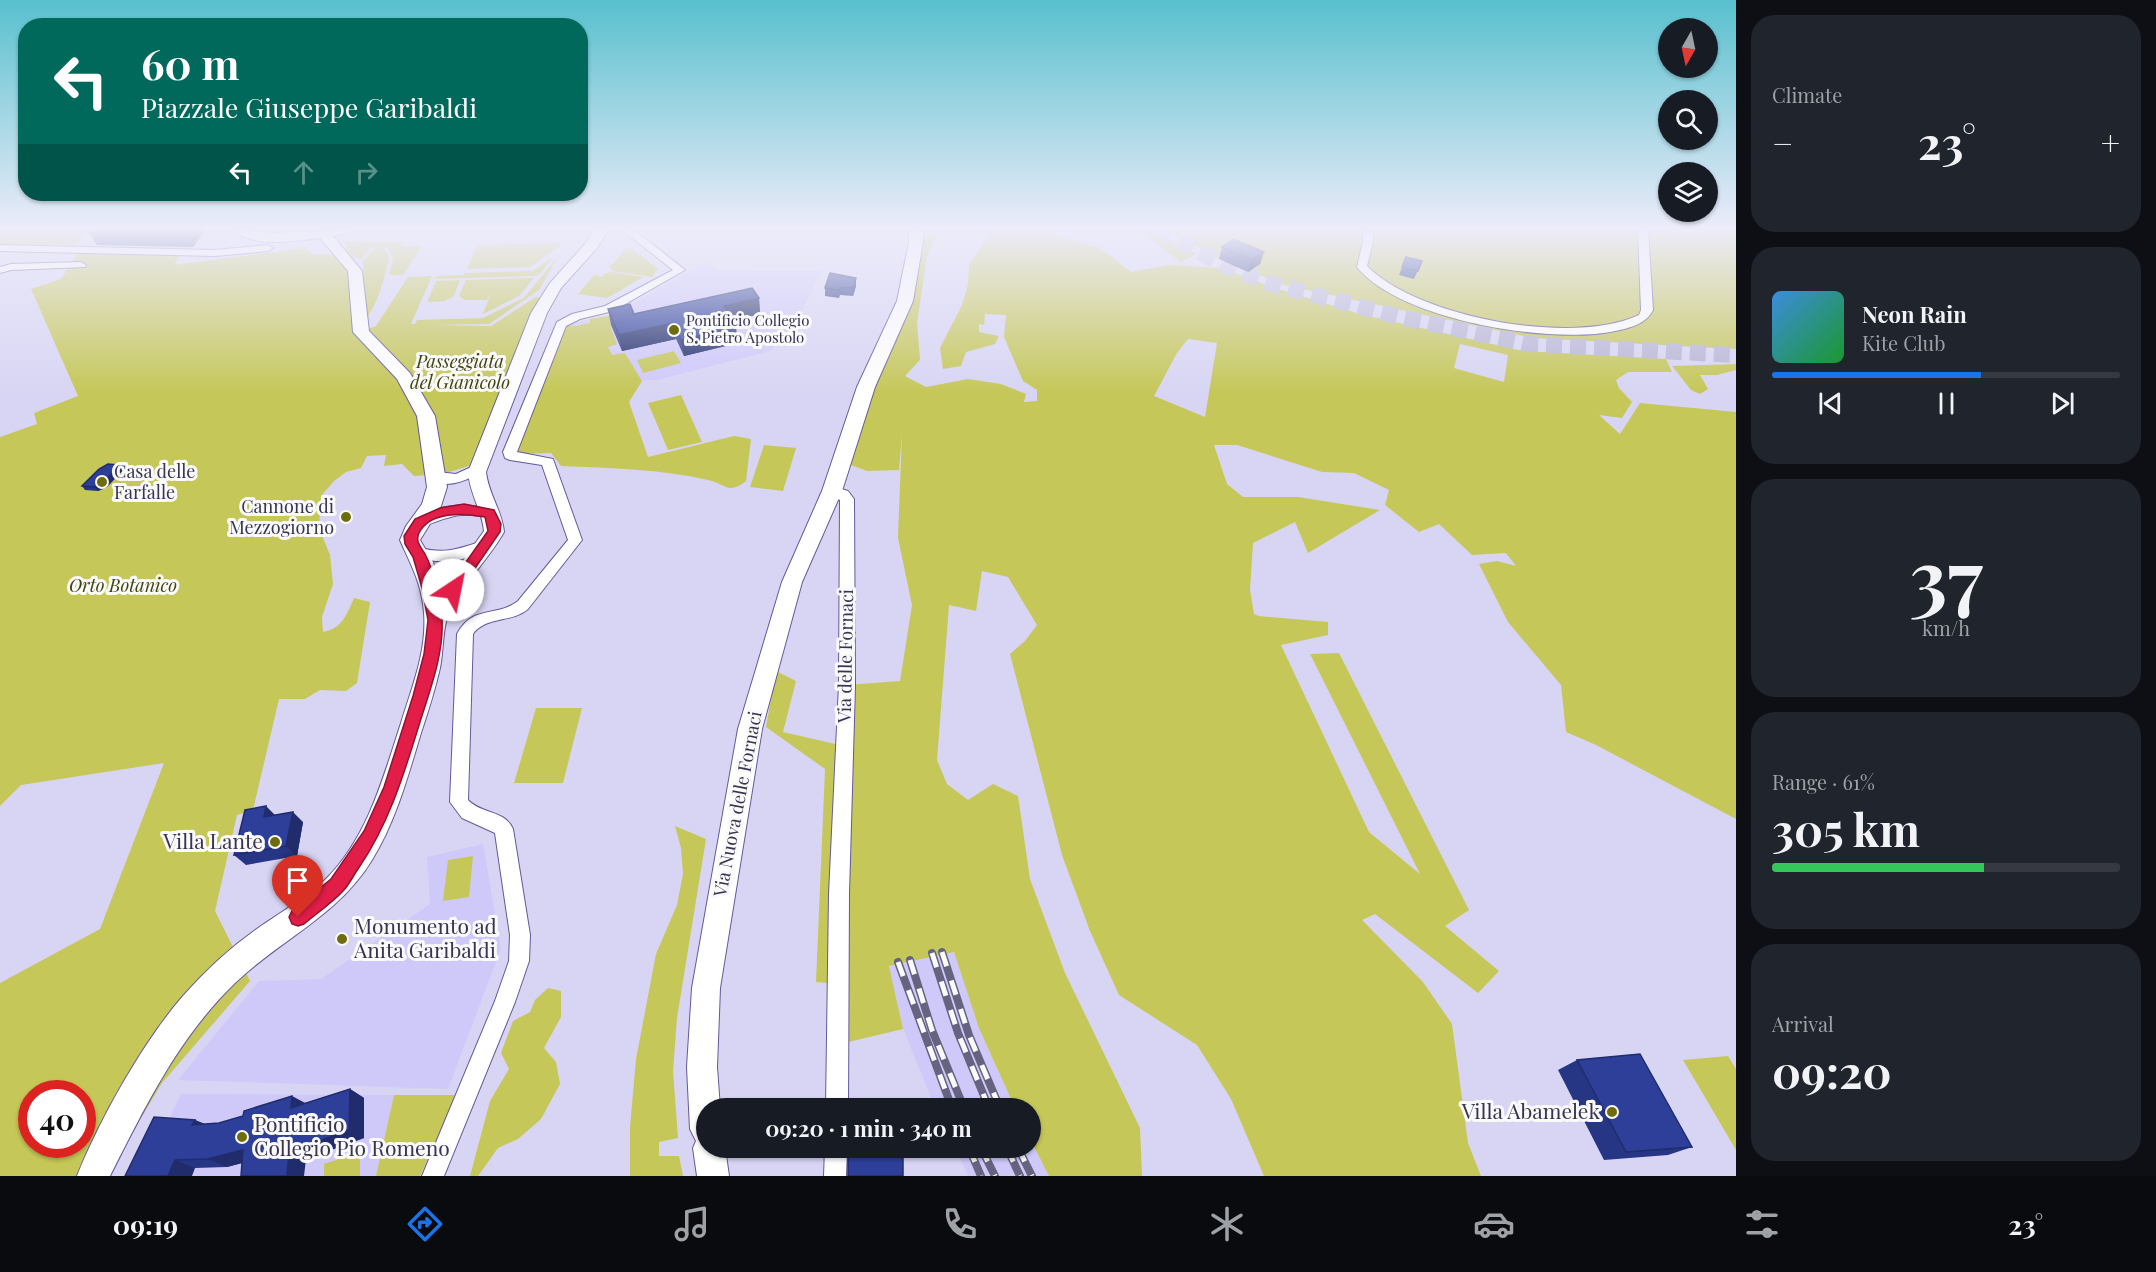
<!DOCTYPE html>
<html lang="en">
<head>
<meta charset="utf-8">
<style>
  body { margin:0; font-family:"Playfair Display",serif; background:#20242c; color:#f1f3f6; height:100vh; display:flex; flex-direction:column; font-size:22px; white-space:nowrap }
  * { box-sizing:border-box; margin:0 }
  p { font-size:20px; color:#9ea1a6 }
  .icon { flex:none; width:33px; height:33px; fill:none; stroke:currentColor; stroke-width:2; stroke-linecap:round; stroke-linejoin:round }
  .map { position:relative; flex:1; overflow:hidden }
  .drawer { display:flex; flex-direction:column; gap:15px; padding:15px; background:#0d0f14; width:420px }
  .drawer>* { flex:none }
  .banner { position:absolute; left:18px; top:18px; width:570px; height:183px; border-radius:24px; box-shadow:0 2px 4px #0004; background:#00695c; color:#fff; overflow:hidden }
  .needle { width:39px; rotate:189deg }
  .fabs { position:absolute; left:1658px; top:18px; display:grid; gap:12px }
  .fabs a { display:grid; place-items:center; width:60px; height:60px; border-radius:50%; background:#171b24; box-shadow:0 2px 4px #0004; font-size:30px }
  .speed { position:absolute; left:18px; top:1080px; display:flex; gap:12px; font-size:30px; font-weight:700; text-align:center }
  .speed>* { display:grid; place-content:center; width:78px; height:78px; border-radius:50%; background:#171b24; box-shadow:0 2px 4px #0004; line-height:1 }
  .speed .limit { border:9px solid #d22; background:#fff; color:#111 }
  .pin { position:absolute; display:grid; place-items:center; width:51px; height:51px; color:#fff; margin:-62px -26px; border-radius:50% 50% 50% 0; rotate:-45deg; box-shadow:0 0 6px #0007 }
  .pin .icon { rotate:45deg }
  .me { position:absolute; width:66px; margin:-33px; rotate:34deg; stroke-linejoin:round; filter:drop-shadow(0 0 4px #0008) }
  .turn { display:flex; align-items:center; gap:21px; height:126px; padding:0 24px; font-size:27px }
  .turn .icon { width:78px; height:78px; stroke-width:2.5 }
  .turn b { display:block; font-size:42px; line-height:51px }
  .lanes { display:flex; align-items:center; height:57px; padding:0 24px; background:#0003; justify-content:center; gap:30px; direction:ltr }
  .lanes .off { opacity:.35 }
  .big { font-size:45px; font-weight:700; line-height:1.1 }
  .drawer .widget { flex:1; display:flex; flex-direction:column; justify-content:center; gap:9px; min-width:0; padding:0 21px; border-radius:24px; background:#20242c }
  .drawer .dial { align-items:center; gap:0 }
  .dial b { font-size:78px; line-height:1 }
  .song { display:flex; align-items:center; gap:18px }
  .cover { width:72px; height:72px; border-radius:9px; background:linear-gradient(135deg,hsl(210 70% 55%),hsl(130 70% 35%)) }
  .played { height:6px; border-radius:3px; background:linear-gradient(90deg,#1a73e8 60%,#363941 60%) }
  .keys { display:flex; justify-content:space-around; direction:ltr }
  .heat { display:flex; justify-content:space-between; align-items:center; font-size:33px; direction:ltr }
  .charge { height:9px; border-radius:4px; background:linear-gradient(90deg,#34c759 61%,#363941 0) }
  .trip { position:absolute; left:696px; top:1098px; width:345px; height:60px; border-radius:30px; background:#171b24; box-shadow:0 2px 4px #0004; font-weight:700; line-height:60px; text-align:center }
  .tab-bar { display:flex; height:96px; justify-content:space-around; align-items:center; background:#090b0e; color:#9ea1a6 }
  .tab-bar .icon { width:42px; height:42px }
  .tab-bar .on { color:#1a73e8 }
  .tab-bar b { font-size:27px; color:#f1f3f6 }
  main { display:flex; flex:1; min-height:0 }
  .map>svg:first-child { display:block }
  .built { fill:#cfc9fa }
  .green { fill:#c5c758; fill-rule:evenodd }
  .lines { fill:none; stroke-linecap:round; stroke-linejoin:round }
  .secondary-tunnel { stroke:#b8b5d4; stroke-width:16; stroke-dasharray:16 8; stroke-linecap:butt }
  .street-casing { stroke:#64599b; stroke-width:2 }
  .secondary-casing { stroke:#64599b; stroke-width:2 }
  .street { fill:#fff; fill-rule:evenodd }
  .secondary { fill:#fff; fill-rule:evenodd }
  .rail-casing { stroke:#666381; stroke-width:8 }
  .rail { stroke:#fafafa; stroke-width:5; stroke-dasharray:15; stroke-linecap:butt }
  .wall { fill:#273684 }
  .shaded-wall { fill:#202c6b }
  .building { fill:#2d3f99; stroke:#202c6b; stroke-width:1.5 }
  .route { fill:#e11d48; stroke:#92132f; stroke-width:1.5 }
  .poi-dot { fill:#6d6d0f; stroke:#fafafa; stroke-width:2 }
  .labels { text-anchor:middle; stroke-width:6; stroke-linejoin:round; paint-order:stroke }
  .far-poi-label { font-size:15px; fill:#383452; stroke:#fafafa; text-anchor:start }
  .park-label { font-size:18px; font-style:italic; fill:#42430e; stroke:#fafafa }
  .poi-label { font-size:18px; fill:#383452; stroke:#fafafa; text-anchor:start }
  .street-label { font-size:18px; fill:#383452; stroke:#fafafa }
  .near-poi-label { font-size:21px; fill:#383452; stroke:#fafafa; text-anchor:end }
</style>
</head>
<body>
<main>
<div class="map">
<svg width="1736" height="1176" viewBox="0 0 1736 1176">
  <rect width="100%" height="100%" fill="#d8d5f4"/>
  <path class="built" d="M706,262l14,9 102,-1 -26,53 -25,28 -114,29 -116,3 25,-59 46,-9z
    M483,844l18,105 -53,140 -270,-9 81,-99 62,-2 109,-75 -3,-47z
    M954,952l25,76 36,80h-75l-4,-11 -4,3 -29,-71 -14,-63z
    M181,1094l213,1 -18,81h-234z
    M1031,1141l18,35h-81l-12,-28h74z"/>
  <path class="green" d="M6,229h87l-17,15 -76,1v-13z
    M917,229h17l2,9 -9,18 -10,67 3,37 -15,16 21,11 42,-8 33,5 25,10 -2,8 13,-1v-11l-14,-9 -16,-37 -3,-8 2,-21 -21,-1 -1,11 -5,-1v8l20,4 -4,8 -29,8 -5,14 -18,3 -3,-21 22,-43 6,-20 1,-20 14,-21 5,-15h56l-1,2 58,18 30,23 38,-7 54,3 46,18 91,28 163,37 143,8 6,13h-44l-12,8 3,8 13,14 -10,16 -23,-3 21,19 20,-31 96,9v407l-140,-74 -30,-13 -5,-47 -53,-63 -29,-58 18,-3 19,5 -10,-13 -34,2 -33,-31 -20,8 -34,-27 4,-15 -35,-17 -32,-1 -85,-27h-23l13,39 16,13h55l82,13 -72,43 -13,-31 -42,21 -3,47 4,24 5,2 69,6v13l-47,10 88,187 51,42 -110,-220 29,-1 130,257 -24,16 54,45 -21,22 -103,-79 -13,6 61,62 29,42 16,119 13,33h-217l-33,-77 -34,-54 -78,-50 -29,-64 -28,-76 -52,-201 15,-13 12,-16 -29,-48 -26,-6 -6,40 -27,-6 -12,155 10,24 21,16 25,-16 25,12 12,83 35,94 75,155 2,48h-93l-18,-35 -1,-33h-15l-36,-80 -25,-76 -65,14 14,63 -67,16 2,-61 -22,-2 9,-213 -59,-42 10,-56 20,10 -13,51 61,14 3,-61 53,-4 12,-76 -14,-67 4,-104 -3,36 -32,1 -16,-6 9,-52 33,-72zM1188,339l29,4 -12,74 -51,-21 23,-43zM1460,344l48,11 -4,27 -50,-14z
    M1136,229h14l47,25 -16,8z
    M1164,229h572v120l-203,-11 -249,-53 -65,-26z
    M343,241l60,1 -2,4h21l-19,29h-14l4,-16 -5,-11h-17l-10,11 -13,-4 -5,-5 4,-3z
    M564,243l-34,24 -63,2 10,-24z
    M305,248l8,6 25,1 13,15 13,4 -1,-13 11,-12 9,-1 5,6 1,6c-6,22 -11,44 -25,62l4,7 8,-3 32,-49 24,-1 -21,48h4l2,-4 66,-2 41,-20 35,-43 -20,35 -50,34 -57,1 59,1 45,-29 7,1 -71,167 -29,9 -29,2 -12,-12 -18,2 2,-11 -19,1 -6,12 -15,4 -12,9 -13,15 -2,32 11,27 3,29 -11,33 1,15c19,-3 24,-18 31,-34l16,4 -13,81 -11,8 -26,-1 -15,9h-26l-26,111 -16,5 -22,96 35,70 -88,102 -56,93h-106v-193l100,-54 64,-166 -143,22 -21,21v-369l37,-13 -3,-11 44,-17 -47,-107 30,-10 16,-25 103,1 -6,10zM32,1094h50v50h-50z
    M626,248l6,1 26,20 -6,8 -40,-6 1,-2 -4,-1z
    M554,256l-15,19 -7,1 -97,3 1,-3 28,-1 1,-2 68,-2z
    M611,272l32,5 -36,21 -29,-4 16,-19 8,2 3,-4z
    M534,278l-15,18 -36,18 8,-21 -4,7h-22l-6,-4 7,-16z
    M460,280l-6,16 -10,5 -17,1 9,-21z
    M613,315l7,8 -10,3 7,18 -9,3 4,8 13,-2 17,28 -13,21 19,55 86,-21 17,3 -5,42c-18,14 -20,3 -38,-1 -48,-11 -97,-12 -147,-14l-10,-13 -27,1 -7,-3 49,-126 10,1 14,-3v-4z
    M674,351l7,12 -38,10 -6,-13z
    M1736,364v6l-19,5h-17l8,14 -8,5 -9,-4 -19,-24z
    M681,395l21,47 -34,8 -20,-47z
    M764,445l32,3 -13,43 -33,-4z
    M536,708h46l-19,75h-49z
    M675,826l31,13 -29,179 -4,53 5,67 -19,4v14h20l4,20h-53v-49l6,-68 20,-105 21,-49 6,-31 -2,-26z
    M473,856l-4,41 -26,4 5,-41z
    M548,988l13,3v26l-17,31 12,14 4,22 -19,35 -23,20 -20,9 -20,28h-8l20,-75 19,-32 -8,-16 12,-32 17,-9 5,-12z
    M1728,1056l8,13v81l-53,-90z
    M394,1095h63l-37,81h-44z
    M360,1152v24h-36v-12z"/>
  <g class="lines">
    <path class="secondary-tunnel" d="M1158,229l61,34 52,21 133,34 124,26 208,11"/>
    <defs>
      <path id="street" d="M621,229h12l52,41 -72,41 -33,8 -14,7 -49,126 36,7 29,81 -54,69c-16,14 -42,7 -55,25l-5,166c13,14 37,10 45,29l17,106 -1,26 -14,41 -71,174h-22l73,-175 14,-40 1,-26 -15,-102 -33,-15 -12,-16 7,-168c16,-30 39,-16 61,-33l50,-61 -26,-75 -32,-5 -5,-2 -2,-6 54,-130 15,-8 33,-8 68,-36z
        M1363,229h10v13l-6,24c51,52 207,80 272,49l2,-5 -3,-81h10l5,81c-7,14 -23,18 -38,21 -64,14 -216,-11 -258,-64l6,-25z
        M0,245l215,5 53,-5 5,3 -5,3 -53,5 -215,-5z
        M81,262l5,3 -1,2 -74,3 -11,3v-6l11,-3z
        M478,464l7,5 -2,3c-15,7 -39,20 -53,5l7,-5 19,2z
        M832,486l16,5 6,8 1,186 -6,209 -1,214h-22l3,-214 10,-209 1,-185 -13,-6 -2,-3z
        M463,505l27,3 7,5 -7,5c-32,-8 -41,0 -70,9l-7,-5c9,-13 35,-16 50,-17z
        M483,541l5,1 2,4 -2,4c-26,12 -48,15 -76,6l-2,-4 7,-5c28,8 40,2 66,-6z
        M825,1148h22l-1,28h-22z"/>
      <path id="secondary" d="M233,229l43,4 79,-4 -2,3 -20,4 29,35 7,60 41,42 25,43 12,71 -6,19 -21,34 13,22 9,28 42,-59c-2,-21 -14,-36 -16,-59l63,-159 19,-30 36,-40 9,-14h14l-12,19 -36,40 -14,25 -61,159c3,24 16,38 18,60 -17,30 -45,55 -57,87 -4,9 -4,36 -7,49 -5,22 -12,44 -19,65 -13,43 -25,88 -49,127 -33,55 -92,80 -137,123 -57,55 -90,124 -125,193h-33c23,-57 66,-134 106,-180 23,-26 49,-50 78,-70 22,-15 46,-29 66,-48 41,-42 56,-100 74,-155 11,-36 26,-72 23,-110 -2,-29 -13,-48 -24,-73l6,-14 16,-22 5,-17 -10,-71 -20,-37 -44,-47 -5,-61 -28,-33c-25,3 -68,11 -87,-9z
        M909,229h14v13l-10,59 -38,86 -33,104 -40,91 -40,147 -42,259 -3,79 3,41h-14v40h19l4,28h-32l-4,-28 3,-7 -6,-12 -3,-62 5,-79 46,-259 44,-147 40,-91 35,-104 40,-86 12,-59z"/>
    </defs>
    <use href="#street" class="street-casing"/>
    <use href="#secondary" class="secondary-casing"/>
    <use href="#street" class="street"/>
    <use href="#secondary" class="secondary"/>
    <defs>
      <path id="rail" d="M942,952l27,83 31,73
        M932,953l26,80 31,75
        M910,960l22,70 32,78
        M898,962l54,146
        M969,1148l12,28
        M981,1148l14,28
        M1007,1148l13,28
        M1018,1148l14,28"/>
    </defs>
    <use href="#rail" class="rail-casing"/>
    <use href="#rail" class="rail"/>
  </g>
  <path class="wall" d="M206,229l-13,18 -96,-2 -8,-12z
    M1222,247l42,5 -4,12 -12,8 -29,-13z
    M1406,257l16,4 -8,18 -15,-4z
    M856,278v8l-3,10 -13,-1 -1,3 -14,-2v-8z
    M759,298l1,16 -28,7 6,22 -54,13 -8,-17 -54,12 -11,-26 -3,-16 26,5z
    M124,469l-17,18 -9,4 -13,-1 -3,-4z
    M274,815l29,7 -6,34 -51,9 -12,-10z
    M1577,1060l115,87 -24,8 -64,5 -46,-90z
    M350,1089l14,9v40l-58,21 -64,4 -15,4 -32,1 -70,8 70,-56 10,4 14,-1 86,-20z"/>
  <path class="shaded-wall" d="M190,229h16l-13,18 -7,-12z
    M1264,252l-4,12 -12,8 4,-12z
    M856,278v8l-3,10v-8z
    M759,298l1,16 -34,8 -2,-16z
    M673,323l3,16 -54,12 -3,-16z
    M736,327l2,16 -54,13 -3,-16z
    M120,465l4,4 -17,18 -9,4 -3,-4z
    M266,806l11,11h-13z
    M293,812l10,10 -6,34 -11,-10z
    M350,1089l14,9v40l-58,21 -2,17h-17l2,-24z
    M292,1096l17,9 -18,3z
    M195,1120l19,8 -22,-3z
    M243,1150l18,8 -34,9 -19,-8z
    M175,1160l20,8 -3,8h-24z"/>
  <path class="building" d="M94,229h96l-4,6 -97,-2z
    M1233,239l31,13 -12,8 -30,-13z
    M1406,257l16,4 -4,10 -16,-4z
    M830,273l26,5 -3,10 -13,-1 -1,3 -14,-2z
    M752,288l7,10 -35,8 12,21 -55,13 -8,-17 -54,12 -11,-26 22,-5 4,10z
    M108,464l12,1 -16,17 -9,5 -13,-1 17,-17z
    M266,806l-2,11 29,-5 -7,34 -52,9 11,-45z
    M1640,1054l52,93 -66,5 -49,-92z
    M350,1089l-1,41 -60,22 -2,24h-46l2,-26 -35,9 -33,1 -7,16h-43l29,-59 41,3 -3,5 27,-2 24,-7 1,-5 48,-15 -1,12z
    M860,1148h43v28h-55v-27h12z"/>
  <linearGradient id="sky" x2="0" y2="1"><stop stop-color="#58c0ce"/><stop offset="0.58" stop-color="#edecfa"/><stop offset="1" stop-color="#edecfa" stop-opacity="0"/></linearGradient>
  <rect width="1736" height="394" fill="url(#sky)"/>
  <path class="route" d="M464,504l30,6 7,14 -1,8 -42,61 -5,2 -7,-5 42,-59 -3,-14c-21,-4 -55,-6 -66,16 -4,9 2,14 6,21 9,17 16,46 17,66 2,33 -12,70 -22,102 -16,52 -31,102 -62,147 -5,7 -9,16 -15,22 -11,12 -26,22 -39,33l-6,2 -6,-2 -3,-7 3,-6 39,-32 33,-48 20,-44 29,-91 11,-42 4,-34 -6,-32 -9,-31 -8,-13 -1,-8 11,-17 25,-11z"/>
  <g class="poi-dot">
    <circle cx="674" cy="330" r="6"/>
    <circle cx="102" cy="482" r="6"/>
    <circle cx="346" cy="517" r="6"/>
    <circle cx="275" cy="842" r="6"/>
    <circle cx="342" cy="939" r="6"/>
    <circle cx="1612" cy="1112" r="6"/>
    <circle cx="242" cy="1137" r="6"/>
  </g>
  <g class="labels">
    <g class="far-poi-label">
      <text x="686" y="326">Pontificio Collegio<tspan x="686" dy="17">S. Pietro Apostolo</tspan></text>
    </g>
    <g class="park-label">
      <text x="460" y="368">Passeggiata<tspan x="460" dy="21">del Gianicolo</tspan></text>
      <text x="123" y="592">Orto Botanico</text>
    </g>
    <g class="poi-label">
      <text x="114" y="478">Casa delle<tspan x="114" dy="21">Farfalle</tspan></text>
      <text x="334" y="513" text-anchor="end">Cannone di<tspan x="334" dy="21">Mezzogiorno</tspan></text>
    </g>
    <g class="street-label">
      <text transform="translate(846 656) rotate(-89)" y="6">Via delle Fornaci</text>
      <text transform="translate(738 804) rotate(-79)" y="6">Via Nuova delle Fornaci</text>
    </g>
    <g class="near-poi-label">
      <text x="263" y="849">Villa Lante</text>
      <text x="354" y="934" text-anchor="start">Monumento ad<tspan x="354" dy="24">Anita Garibaldi</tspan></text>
      <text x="1600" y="1119">Villa Abamelek</text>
      <text x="254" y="1132" text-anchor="start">Pontificio<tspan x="254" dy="24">Collegio Pio Romeno</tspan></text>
    </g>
  </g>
</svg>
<div class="fabs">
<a><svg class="needle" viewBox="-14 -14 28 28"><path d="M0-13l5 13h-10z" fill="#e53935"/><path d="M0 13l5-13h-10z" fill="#9ea1a6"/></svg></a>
<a><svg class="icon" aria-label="search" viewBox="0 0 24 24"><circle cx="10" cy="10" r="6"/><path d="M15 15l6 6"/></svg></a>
<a><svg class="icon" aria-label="layers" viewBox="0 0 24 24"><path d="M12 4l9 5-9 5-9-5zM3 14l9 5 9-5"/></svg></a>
</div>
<div class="speed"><div class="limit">40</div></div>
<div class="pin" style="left:298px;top:917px;background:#d93025"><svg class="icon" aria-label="arrive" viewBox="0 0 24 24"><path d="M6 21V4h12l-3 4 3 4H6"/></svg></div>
<svg class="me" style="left:453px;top:590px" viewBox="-20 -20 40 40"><circle r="19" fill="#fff"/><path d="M0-13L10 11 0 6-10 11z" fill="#e11d48"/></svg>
<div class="trip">09:20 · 1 min · 340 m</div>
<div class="banner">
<div class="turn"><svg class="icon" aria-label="left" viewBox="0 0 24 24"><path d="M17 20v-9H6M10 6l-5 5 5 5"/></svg><div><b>60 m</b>Piazzale Giuseppe Garibaldi</div></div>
<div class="lanes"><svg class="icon" aria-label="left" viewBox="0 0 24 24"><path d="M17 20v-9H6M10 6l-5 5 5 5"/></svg><svg class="icon off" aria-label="ahead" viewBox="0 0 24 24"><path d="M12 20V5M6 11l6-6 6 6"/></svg><svg class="icon off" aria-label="right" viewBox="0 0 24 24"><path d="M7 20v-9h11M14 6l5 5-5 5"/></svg></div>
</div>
</div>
<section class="drawer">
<div class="widget"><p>Climate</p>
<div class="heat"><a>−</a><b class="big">23°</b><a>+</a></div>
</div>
<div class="widget">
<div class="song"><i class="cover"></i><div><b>Neon Rain</b><p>Kite Club</p></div></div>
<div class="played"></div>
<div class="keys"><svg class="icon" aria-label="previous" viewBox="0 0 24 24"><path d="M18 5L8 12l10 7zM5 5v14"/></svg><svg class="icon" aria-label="pause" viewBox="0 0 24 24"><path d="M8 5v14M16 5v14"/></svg><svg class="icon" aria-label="next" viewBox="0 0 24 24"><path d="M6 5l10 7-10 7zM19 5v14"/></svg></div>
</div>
<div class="widget dial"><b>37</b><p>km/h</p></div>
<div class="widget"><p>Range · 61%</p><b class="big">305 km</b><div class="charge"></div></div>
<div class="widget"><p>Arrival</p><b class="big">09:20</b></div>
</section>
</main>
<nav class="tab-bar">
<b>09:19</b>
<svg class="icon on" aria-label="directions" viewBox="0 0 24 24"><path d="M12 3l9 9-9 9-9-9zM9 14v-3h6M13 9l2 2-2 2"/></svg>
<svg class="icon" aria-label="music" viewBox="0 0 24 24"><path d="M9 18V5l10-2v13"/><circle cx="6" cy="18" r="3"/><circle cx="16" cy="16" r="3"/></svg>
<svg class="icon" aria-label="phone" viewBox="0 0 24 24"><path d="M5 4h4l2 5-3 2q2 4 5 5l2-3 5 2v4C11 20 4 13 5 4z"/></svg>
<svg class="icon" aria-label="climate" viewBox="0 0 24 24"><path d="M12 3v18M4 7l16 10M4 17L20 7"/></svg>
<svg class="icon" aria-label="car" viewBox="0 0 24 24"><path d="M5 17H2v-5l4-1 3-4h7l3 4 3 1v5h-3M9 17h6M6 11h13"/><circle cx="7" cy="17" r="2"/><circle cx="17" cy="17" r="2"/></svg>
<svg class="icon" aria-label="filters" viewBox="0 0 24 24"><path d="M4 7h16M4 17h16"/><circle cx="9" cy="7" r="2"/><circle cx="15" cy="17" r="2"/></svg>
<b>23°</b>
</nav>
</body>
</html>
